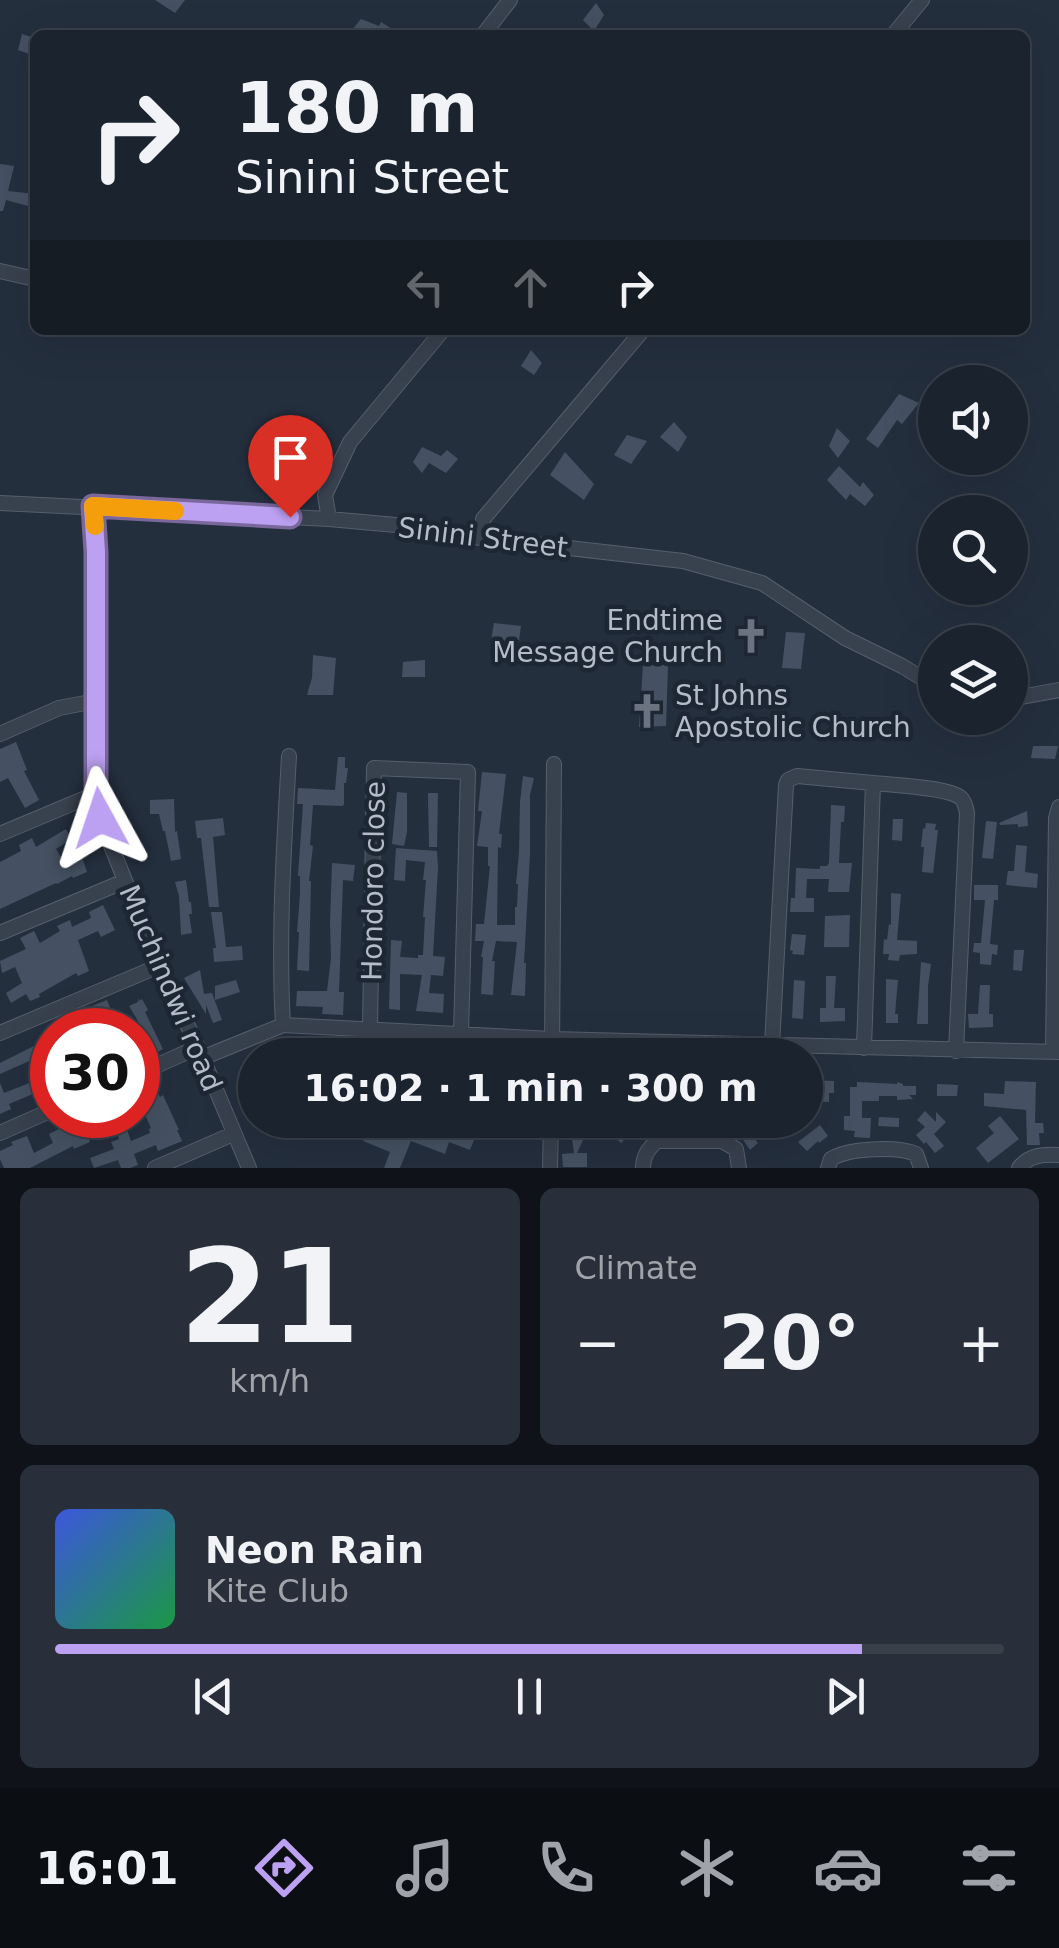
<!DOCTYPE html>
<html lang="en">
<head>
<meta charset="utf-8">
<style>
  body { margin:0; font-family:"DejaVu Sans",sans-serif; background:#282f3a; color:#f1f3f6; height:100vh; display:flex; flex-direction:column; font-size:38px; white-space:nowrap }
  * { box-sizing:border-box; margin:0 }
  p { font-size:32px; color:#a0a4aa }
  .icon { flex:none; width:55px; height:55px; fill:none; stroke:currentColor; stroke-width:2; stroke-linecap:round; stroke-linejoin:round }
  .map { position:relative; height:1168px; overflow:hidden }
  .sheet { display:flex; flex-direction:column; gap:20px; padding:20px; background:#0f1319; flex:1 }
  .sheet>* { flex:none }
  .hud { position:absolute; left:30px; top:30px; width:1000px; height:305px; border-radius:15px; box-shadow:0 10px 40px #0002,0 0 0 2px #39404a; background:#1b232e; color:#f1f3f6; overflow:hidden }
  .controls { position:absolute; left:918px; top:365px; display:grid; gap:20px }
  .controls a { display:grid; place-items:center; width:110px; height:110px; border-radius:50%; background:#1b232e; box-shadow:0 10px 40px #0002,0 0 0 2px #39404a; font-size:50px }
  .speed { position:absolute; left:30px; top:1008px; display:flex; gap:20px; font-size:50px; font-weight:700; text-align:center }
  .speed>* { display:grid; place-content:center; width:130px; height:130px; border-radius:50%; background:#1b232e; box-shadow:0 10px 40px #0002,0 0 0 2px #39404a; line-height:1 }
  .speed .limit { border:15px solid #d22; background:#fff; color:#111 }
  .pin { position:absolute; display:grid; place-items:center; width:85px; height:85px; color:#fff; margin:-102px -42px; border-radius:50% 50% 50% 0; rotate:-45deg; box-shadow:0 0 10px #0007 }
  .pin .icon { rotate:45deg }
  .me { position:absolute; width:110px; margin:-55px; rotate:355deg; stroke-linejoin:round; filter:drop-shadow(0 0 8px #0008) }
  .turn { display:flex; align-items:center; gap:35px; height:210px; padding:0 40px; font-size:45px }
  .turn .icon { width:130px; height:130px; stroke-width:2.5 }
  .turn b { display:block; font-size:70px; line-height:85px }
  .lanes { display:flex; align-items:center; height:95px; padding:0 40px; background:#0003; justify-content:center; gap:50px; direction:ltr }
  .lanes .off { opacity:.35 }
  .big { font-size:75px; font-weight:600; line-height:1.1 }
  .sheet .card { flex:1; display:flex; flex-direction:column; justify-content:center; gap:15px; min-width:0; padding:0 35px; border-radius:15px; background:#282f3a }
  .sheet .dial { align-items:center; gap:0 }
  .dial b { font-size:130px; line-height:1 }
  .song { display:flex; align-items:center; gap:30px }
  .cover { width:120px; height:120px; border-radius:15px; background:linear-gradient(135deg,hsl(230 70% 55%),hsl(140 70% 35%)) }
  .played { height:10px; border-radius:5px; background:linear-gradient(90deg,#bca0f2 85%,#39404a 85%) }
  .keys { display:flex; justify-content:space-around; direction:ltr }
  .heat { display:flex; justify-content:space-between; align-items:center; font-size:55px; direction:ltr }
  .sheet .tiles { flex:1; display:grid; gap:20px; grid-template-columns:1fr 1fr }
  .card:last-child { grid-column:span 2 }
  .trip { position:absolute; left:238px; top:1038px; width:585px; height:100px; border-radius:50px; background:#1b232e; box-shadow:0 10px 40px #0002,0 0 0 2px #39404a; font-weight:600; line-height:100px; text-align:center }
  .tabs { display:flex; height:160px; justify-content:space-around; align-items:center; background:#0b0e12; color:#a0a4aa }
  .tabs .icon { width:70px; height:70px }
  .tabs .active { color:#bca0f2 }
  .tabs b { font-size:45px; color:#f1f3f6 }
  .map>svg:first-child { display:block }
  .building { fill:#455162 }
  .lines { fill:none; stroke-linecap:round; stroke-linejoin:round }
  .minor-casing { stroke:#565f6c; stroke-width:16 }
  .minor { stroke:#38414e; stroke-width:14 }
  .route-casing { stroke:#7a689d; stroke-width:25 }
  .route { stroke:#bca0f2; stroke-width:18 }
  .slow { stroke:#f59e0b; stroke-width:18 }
  .labels { text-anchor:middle; stroke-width:9; stroke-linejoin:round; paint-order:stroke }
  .street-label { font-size:28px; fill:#b4bcc9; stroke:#1d2633 }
  .poi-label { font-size:28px; fill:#b4bcc9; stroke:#1d2633; text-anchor:end }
</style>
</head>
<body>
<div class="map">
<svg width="1059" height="1168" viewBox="0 0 1059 1168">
  <rect width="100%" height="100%" fill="#242f3e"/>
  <path class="building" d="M155,0h30l-10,13z
    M596,3l8,12 -10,16 -11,-11z
    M361,19l18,7 2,-4 21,13h-54z
    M22,34l13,4v18l-17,-6z
    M0,164l14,2 -6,25 27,3v14l-29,-8 -3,11h-3z
    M531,350l11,13 -8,12 -13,-9z
    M899,394l20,9 -17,21 -5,-4 -19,28 -12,-9z
    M674,422l13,15 -9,15 -18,-15z
    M837,428l13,13 -12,17 -9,-12z
    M627,435l20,6 -16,23 -17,-9z
    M422,447l19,9 6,-6 11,9 -12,14 -17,-10 -7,10 -9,-11z
    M565,452l29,32 -10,16 -34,-25z
    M839,466l21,21 3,-5 11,13 -9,11 -15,-12 -4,6 -19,-20z
    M494,623l27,3 -2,14 -28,1z
    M786,632l19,1 -4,36 -19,-1z
    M313,655l23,3 -3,37h-26l5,-17z
    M425,660v17h-23l1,-15z
    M643,665h25l-2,61 -27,1z
    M16,742l11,28 -3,1 15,29 -14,8 -17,-30 -8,4v-33z
    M1033,746h25l-3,13 -24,-1z
    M338,757h7v11h3l-2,15h-2v21l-1,2 -30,-1 -3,40 3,1 -4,35h2l-2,90 -12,-1 2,-38h-2l3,-38v-18h-2l5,-72h-6l1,-16 37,2z
    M482,772l24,2 -7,60h3l-1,14 -3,-1 -1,78h18v-18h2l1,-23h-2l3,-31 1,-51 3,-26 11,2 -4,17v59l-6,109h2l-1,33 -14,-1 6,-53 -21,-1 -4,20h3l-2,34 -12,-1 2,-37h-2l3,-16h-9l1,-17h8l6,-58h-2v-19l-11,-1 5,-35h-4z
    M397,792l10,1v39l-3,14 -12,-2z
    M428,793h10l-1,54h-8z
    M174,799l1,33 2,-1 4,28 -10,2 -6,-30h-2l-4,-17h-9v-14z
    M831,805l14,1 -1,16h-3l-2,41h13l-3,29h-21l1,-13h-22l-1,19h8v14h-24l1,-14h4l1,-30 24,1v-3h7l2,-3z
    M1027,811l1,15 -10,1v-3l-18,1 -1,-2z
    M223,818l2,17 -12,2 6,70h-10l-8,-69h-4l-2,-17z
    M893,819h10l-1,22 -10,-1z
    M986,821l11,1 -4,37 -11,-1z
    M926,823l10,1 -1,6h3l-5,43 -11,-1 2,-25h-3l2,-19 2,1z
    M66,829l6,10 -16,10 9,15 17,-7 5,15 -14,6 -1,-2 -15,8 -1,-1 -56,26v-47l21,-11 -2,-6 13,-7 4,9z
    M1016,845l11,1 -2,26 13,2 -1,14 -31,-3 2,-14h6z
    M396,848l41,3 1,17 -5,88 12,1 -2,19 -12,-1 -2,18 15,1 -1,19 -27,-2 6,-36 -22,-1v36l-11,-1 2,-69 11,1 -2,16 18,1v-3h5l2,-38h-2l3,-37h-3l2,-18 -19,-2 -1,21 -11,-1z
    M332,863l23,2 -2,16 -10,-1 -4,112h5l-1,23 -21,-1 1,-7 -27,-1 1,-15h30l4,-33 -1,-36z
    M186,880l3,22h2l1,12h-3l3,19 -11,2 -2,-39 -4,-14z
    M974,885h24v15h-4l-4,44 8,1 -1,10 -5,-1 -1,11 -11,-1v-11l-7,-1 1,-9h7l4,-43h-11z
    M891,893l10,1 -4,46 20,1v13l-17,1 -1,6 -11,-1 1,-6h-6l1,-15 3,1 2,-16 2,1z
    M103,905l12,25 -14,7 -3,-6 -20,9 11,31 -11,5 -2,-3 -37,21 1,3 -10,4 -4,-7 -15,9 -5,-10 16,-10 -7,-16 -13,6 -2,-12 26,-12 -6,-11 14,-7 6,12 20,-12 -3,-5 13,-6 2,7 19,-9 -2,-6z
    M211,912h11l4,35 16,-1 1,14 -29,2 -1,-14h3z
    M850,915l-1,32h-25l1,-31z
    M792,934l14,1 -2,20 -12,-1 1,-3 -3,-1z
    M1014,950h10l-2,21 -9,-1z
    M921,962l10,2 -3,22v38h-11z
    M200,970l4,24 8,-1 10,27 -9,3 -7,-18v9l-22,-36z
    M826,976h10l-2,32h11v13l-25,1v-14h6z
    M886,979l12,1 -3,34h3v9h-12z
    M236,980l4,12 -25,8v-14z
    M794,980l11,1 -2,38 -11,-1z
    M980,985h10l-1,29h4v13l-24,1 -1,-14h10z
    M138,998l1,3 3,-2 6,11 -3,2 18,37 -11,6 -6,-12 -8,6v-28l-9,-15 9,-4z
    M107,1000l12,30h-60l-4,-8 15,-7 7,13 20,-9 -5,-13z
    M52,1041v10l-52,23v-11l42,-21 1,3z
    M52,1074v12l-43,18 2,5 -11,5v-31l4,10z
    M806,1080l28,1v12h-5v9l-24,-1z
    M1005,1081l31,1 -1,41h8l1,10h-5l1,12h-13l-1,-35 -42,-4v-13l20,1z
    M857,1082l40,2v-2l6,2v2h13v9h-7l4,4 -16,1v-4h-18v5h-17v17h9l-1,20 -16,-1 1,-6 -11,-1v-14h6v-29h7z
    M937,1084l21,1 -1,11h-20z
    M157,1091l3,6 3,-2 16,35h-2l5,11 -24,10 -2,-6 -22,9 4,11 -8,3h-9l-3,-8 -24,8 -4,-10 24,-9 -3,-7 8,-3 -8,-24h11l9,26 19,-8 -1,-4 2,-1 -13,-28z
    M925,1111l11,11v-10l10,10 -12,12 10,12 -9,7 -9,-11 -2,2 -8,-9 9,-8 -8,-7z
    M76,1115h3l4,11 10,-3 3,8 -9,3 3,8 -16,7 -1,-3 -43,22h-26l-4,-9v-8l13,-6 -2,-3 16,-6 7,17 19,-10 -4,-9 16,-8 -2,-6z
    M1000,1116l19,23 -31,24 -12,-15 18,-15 -6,-7z
    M879,1117l20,1v9l-21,-1z
    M372,1120h110l-12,30 -21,-8 -4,12 -34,-13 -11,27h-16l6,-16 -27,-11z
    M628,1120h11l5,6 -10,9 -2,-3 -11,11 -7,-6z
    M741,1122l17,21 -8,7 -15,-22z
    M586,1123l1,13h-2l-8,17h10v14h-24l-1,-13 12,-1 -4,-28z
    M820,1125l8,11 -9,7 -1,-2 -11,10 -9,-9z"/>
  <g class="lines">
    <defs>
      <path id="minor" d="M483,35l27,-35
        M893,35l29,-35
        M0,271l35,8
        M0,503l329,16 67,6 85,13 202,23 79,22 83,55 57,28 33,20
        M93,506l3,46 -1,242 5,24 59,148 39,81 51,121
        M329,519l-4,-24 25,-53 93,-112
        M481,538l2,-19 160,-189
        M1010,699l49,-9
        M0,734l59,-26 37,-7
        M0,834l95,-40
        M0,933l125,-52
        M283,1025c-5,-90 1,-179 6,-269
        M370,1028l4,-260 94,4 -7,262
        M0,1033l159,-67
        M772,1045l14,-260 2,-5 9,-4 76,7
        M864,1048l9,-265c18,2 75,4 88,15 4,4 5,10 6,15l-11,238
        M1053,1052l3,-234 3,-11
        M552,1055l2,-291
        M202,1058l81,-33 269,14 507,13
        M138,1074l60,-27
        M0,1133l52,-23
        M155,1168l78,-34
        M550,1168l1,-48
        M643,1168c0,-12 5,-19 14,-27h65l14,8 3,19
        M828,1168l3,-9c17,-11 67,-13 85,-5l5,14
        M1019,1168c10,-13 24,-14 40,-13"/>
    </defs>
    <use href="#minor" class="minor-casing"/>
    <use href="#minor" class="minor"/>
  </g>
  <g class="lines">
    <defs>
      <path id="route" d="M100,818l-4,-24v-242l-3,-46 197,11"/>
    </defs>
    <use href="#route" class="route-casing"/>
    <use href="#route" class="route"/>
    <path class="slow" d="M95,526l-2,-20 82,5"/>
  </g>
  <defs>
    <symbol id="church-bare" viewBox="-9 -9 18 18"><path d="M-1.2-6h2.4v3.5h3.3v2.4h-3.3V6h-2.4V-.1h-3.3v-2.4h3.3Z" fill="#6b7280" stroke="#1d2633" stroke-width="2.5" paint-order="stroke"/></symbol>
  </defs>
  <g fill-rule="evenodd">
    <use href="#church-bare" x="726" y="611" width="50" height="50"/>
    <use href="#church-bare" x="622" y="686" width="50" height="50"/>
  </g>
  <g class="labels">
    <g class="street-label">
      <text transform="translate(483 537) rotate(7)" y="10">Sinini Street</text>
      <text transform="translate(373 881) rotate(-89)" y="10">Hondoro close</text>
      <text transform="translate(171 988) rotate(67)" y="10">Muchindwi road</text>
    </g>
    <g class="poi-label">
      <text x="723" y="630">Endtime<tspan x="723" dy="32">Message Church</tspan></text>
      <text x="675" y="705" text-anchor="start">St Johns<tspan x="675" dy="32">Apostolic Church</tspan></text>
    </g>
  </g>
</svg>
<div class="controls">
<a><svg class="icon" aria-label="sound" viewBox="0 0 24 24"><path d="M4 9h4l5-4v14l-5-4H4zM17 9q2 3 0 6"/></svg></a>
<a><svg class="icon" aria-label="search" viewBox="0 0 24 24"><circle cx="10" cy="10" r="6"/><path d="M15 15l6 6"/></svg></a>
<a><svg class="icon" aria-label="layers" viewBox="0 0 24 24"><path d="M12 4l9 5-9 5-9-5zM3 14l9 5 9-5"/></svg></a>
</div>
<div class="speed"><div class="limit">30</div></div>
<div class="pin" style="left:290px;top:517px;background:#d93025"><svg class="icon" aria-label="arrive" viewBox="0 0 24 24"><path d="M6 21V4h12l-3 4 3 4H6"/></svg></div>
<svg class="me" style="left:100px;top:818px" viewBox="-20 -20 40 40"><path d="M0-17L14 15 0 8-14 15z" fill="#bca0f2" stroke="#fff" stroke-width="4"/></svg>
<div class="trip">16:02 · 1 min · 300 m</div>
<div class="hud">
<div class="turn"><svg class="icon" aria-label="right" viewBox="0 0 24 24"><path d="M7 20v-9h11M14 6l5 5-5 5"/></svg><div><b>180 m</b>Sinini Street</div></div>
<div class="lanes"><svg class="icon off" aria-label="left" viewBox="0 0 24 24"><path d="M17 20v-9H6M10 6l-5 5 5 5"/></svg><svg class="icon off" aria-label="ahead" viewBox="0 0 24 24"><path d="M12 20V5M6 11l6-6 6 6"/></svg><svg class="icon" aria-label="right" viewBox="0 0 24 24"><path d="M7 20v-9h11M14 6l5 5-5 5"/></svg></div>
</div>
</div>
<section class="sheet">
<div class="tiles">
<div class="card dial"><b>21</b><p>km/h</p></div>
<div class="card"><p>Climate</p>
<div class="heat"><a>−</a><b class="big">20°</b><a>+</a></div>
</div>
<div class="card">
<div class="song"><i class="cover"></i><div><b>Neon Rain</b><p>Kite Club</p></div></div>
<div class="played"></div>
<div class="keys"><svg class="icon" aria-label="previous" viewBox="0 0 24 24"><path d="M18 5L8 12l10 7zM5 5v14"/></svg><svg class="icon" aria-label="pause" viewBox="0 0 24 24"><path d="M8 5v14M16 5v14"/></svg><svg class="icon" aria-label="next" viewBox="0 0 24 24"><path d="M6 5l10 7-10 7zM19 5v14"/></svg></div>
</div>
</div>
</section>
<nav class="tabs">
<b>16:01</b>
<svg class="icon active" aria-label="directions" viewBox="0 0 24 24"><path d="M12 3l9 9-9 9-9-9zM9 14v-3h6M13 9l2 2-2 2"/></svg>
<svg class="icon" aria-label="music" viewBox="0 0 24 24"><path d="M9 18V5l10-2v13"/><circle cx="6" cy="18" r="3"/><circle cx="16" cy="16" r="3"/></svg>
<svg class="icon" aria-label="phone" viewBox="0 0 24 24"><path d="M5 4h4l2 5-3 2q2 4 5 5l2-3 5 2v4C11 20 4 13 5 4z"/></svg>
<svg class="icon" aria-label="climate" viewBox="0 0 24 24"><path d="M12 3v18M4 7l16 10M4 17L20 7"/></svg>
<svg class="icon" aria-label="car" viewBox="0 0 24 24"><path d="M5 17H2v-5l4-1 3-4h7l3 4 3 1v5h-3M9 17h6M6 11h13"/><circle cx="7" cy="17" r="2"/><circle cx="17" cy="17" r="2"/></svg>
<svg class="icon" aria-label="filters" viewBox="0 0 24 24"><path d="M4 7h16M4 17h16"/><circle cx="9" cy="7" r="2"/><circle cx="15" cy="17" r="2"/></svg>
</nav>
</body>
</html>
